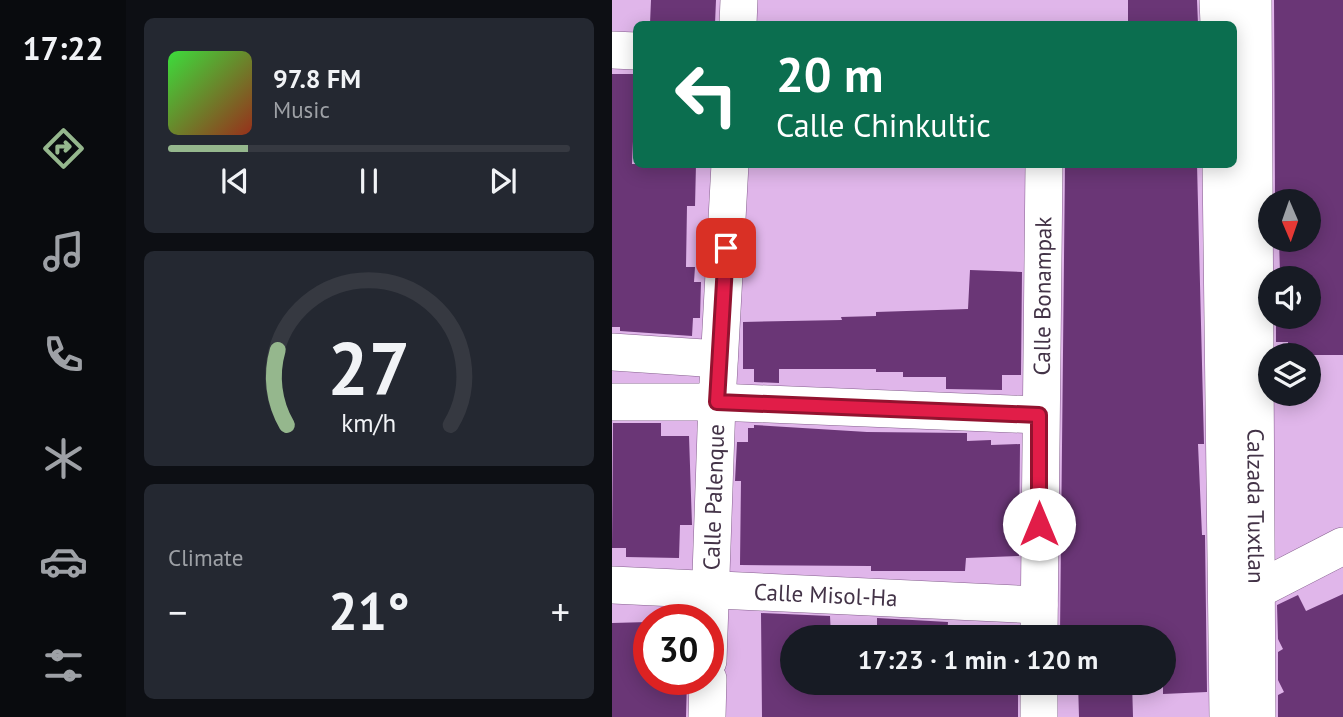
<!DOCTYPE html>
<html lang="en">
<head>
<meta charset="utf-8">
<style>
  body { margin:0; font-family:"PT Sans",sans-serif; background:#242831; color:#f1f3f6; height:100vh; display:flex; flex-direction:column; font-size:26px; white-space:nowrap }
  * { box-sizing:border-box; margin:0 }
  p { font-size:23px; color:#9ea1a6 }
  .icon { flex:none; width:38px; height:38px; fill:none; stroke:currentColor; stroke-width:2; stroke-linecap:round; stroke-linejoin:round }
  .map { position:relative; flex:1; overflow:hidden }
  .drawer { display:flex; flex-direction:column; gap:18px; padding:18px; background:#0d0f14; width:486px }
  .drawer>* { flex:none }
  .hud { position:absolute; left:21px; top:21px; width:604px; height:147px; border-radius:10px; box-shadow:0 4px 18px #0003; background:#0b6e4f; color:#fff; overflow:hidden }
  .needle { width:46px; rotate:178deg }
  .controls { position:absolute; left:646px; top:189px; display:grid; gap:14px }
  .controls a { display:grid; place-items:center; width:63px; height:63px; border-radius:50%; background:#171b24; box-shadow:0 4px 18px #0003; font-size:35px }
  .speed { position:absolute; left:21px; top:604px; display:flex; gap:14px; font-size:35px; font-weight:700; text-align:center }
  .speed>* { display:grid; place-content:center; width:91px; height:91px; border-radius:50%; background:#171b24; box-shadow:0 4px 18px #0003; line-height:1 }
  .speed .limit { border:10px solid #d22; background:#fff; color:#111 }
  .pin { position:absolute; display:grid; place-items:center; width:60px; height:60px; color:#fff; margin:-30px; border-radius:14px; box-shadow:0 4px 10px #0006 }
  .me { position:absolute; width:77px; margin:-38px; rotate:0deg; stroke-linejoin:round; filter:drop-shadow(0 0 5px #0008) }
  .turn { display:flex; align-items:center; gap:24px; height:147px; padding:0 28px; font-size:32px }
  .turn .icon { width:91px; height:91px; stroke-width:2.5 }
  .turn b { display:block; font-size:49px; line-height:60px }
  .big { font-size:52px; font-weight:800; line-height:1.1 }
  .drawer .widget { flex:1; display:flex; flex-direction:column; justify-content:center; gap:10px; min-width:0; padding:0 24px; border-radius:10px; background:#242831 }
  .drawer .dial { align-items:center; gap:0 }
  .dial svg { height:182px; overflow:visible; fill:none; stroke:#363941; stroke-width:7; stroke-linecap:round; text-anchor:middle }
  .dial text { fill:#f1f3f6; stroke:none }
  .song { display:flex; align-items:center; gap:21px }
  .cover { width:84px; height:84px; border-radius:10px; background:linear-gradient(135deg,hsl(120 70% 55%),hsl(10 70% 35%)) }
  .played { height:7px; border-radius:4px; background:linear-gradient(90deg,#95b78d 20%,#363941 20%) }
  .keys { display:flex; justify-content:space-around; direction:ltr }
  .heat { display:flex; justify-content:space-between; align-items:center; font-size:38px; direction:ltr }
  .trip { position:absolute; left:168px; top:625px; width:396px; height:70px; border-radius:35px; background:#171b24; box-shadow:0 4px 18px #0003; font-weight:800; line-height:70px; text-align:center }
  main { display:flex; flex:1; min-height:0 }
  .dock { display:flex; flex-direction:column; width:126px; justify-content:space-around; align-items:center; background:#090b0e; color:#9ea1a6 }
  .dock .icon { width:49px; height:49px }
  .dock .on { color:#95b78d }
  .dock b { font-size:32px; color:#f1f3f6 }
  .map>svg:first-child { display:block }
  .building { fill:#6a3676 }
  .lines { fill:none; stroke-linecap:round; stroke-linejoin:round }
  .street-casing { stroke:#855f8e; stroke-width:38 }
  .street { stroke:#fff; stroke-width:37 }
  .route-casing { stroke:#92132f; stroke-width:18 }
  .route { stroke:#e11d48; stroke-width:12 }
  .labels { text-anchor:middle; stroke-width:7; stroke-linejoin:round; paint-order:stroke }
  .street-label { font-size:23px; fill:#433347; stroke:#e0b6ea }
</style>
</head>
<body>
<main>
<nav class="dock">
<b>17:22</b>
<svg class="icon on" aria-label="directions" viewBox="0 0 24 24"><path d="M12 3l9 9-9 9-9-9zM9 14v-3h6M13 9l2 2-2 2"/></svg>
<svg class="icon" aria-label="music" viewBox="0 0 24 24"><path d="M9 18V5l10-2v13"/><circle cx="6" cy="18" r="3"/><circle cx="16" cy="16" r="3"/></svg>
<svg class="icon" aria-label="phone" viewBox="0 0 24 24"><path d="M5 4h4l2 5-3 2q2 4 5 5l2-3 5 2v4C11 20 4 13 5 4z"/></svg>
<svg class="icon" aria-label="climate" viewBox="0 0 24 24"><path d="M12 3v18M4 7l16 10M4 17L20 7"/></svg>
<svg class="icon" aria-label="car" viewBox="0 0 24 24"><path d="M5 17H2v-5l4-1 3-4h7l3 4 3 1v5h-3M9 17h6M6 11h13"/><circle cx="7" cy="17" r="2"/><circle cx="17" cy="17" r="2"/></svg>
<svg class="icon" aria-label="filters" viewBox="0 0 24 24"><path d="M4 7h16M4 17h16"/><circle cx="9" cy="7" r="2"/><circle cx="15" cy="17" r="2"/></svg>
</nav>
<section class="drawer">
<div class="widget">
<div class="song"><i class="cover"></i><div><b>97.8 FM</b><p>Music</p></div></div>
<div class="played"></div>
<div class="keys"><svg class="icon" aria-label="previous" viewBox="0 0 24 24"><path d="M18 5L8 12l10 7zM5 5v14"/></svg><svg class="icon" aria-label="pause" viewBox="0 0 24 24"><path d="M8 5v14M16 5v14"/></svg><svg class="icon" aria-label="next" viewBox="0 0 24 24"><path d="M6 5l10 7-10 7zM19 5v14"/></svg></div>
</div>
<div class="widget dial"><svg viewBox="0 0 100 80">
<path d="M14 69A42 42 0 1 1 86 69"/>
<path d="M14 69A42 42 0 0 1 10 36" stroke="#95b78d"/>
<text x="50" y="56" font-size="32" font-weight="700">27</text>
<text x="50" y="72" font-size="11">km/h</text>
</svg></div>
<div class="widget"><p>Climate</p>
<div class="heat"><a>−</a><b class="big">21°</b><a>+</a></div>
</div>
</section>
<div class="map">
<svg width="731" height="717" viewBox="0 0 731 717">
  <rect width="100%" height="100%" fill="#e0b6ea"/>
  <path class="building" d="M39,0h65l-1,24h-65z
    M516,0h69l1,24h-70z
    M662,0h69v355h-55v-13h-12v-25h32v-39h-32v-4l4,-1 -1,-33h29v-39h-31l-2,-3z
    M0,74h24l-4,90h64l-1,42h-8l-1,61h9l-1,15h7l-1,36h-7l-1,18 -72,-5v-4h-8z
    M453,164h132l7,280h-6l4,91h3l2,157 -44,2v-57l-103,-2z
    M358,270l52,2 -1,103h-19v15l-56,-1v-12h-43v-5h-27v-3h-97v14l-25,-1v-13h-11v-47l99,-2 -1,-3 35,-1v-4l92,-3z
    M1,423h48v13h28l3,89h-12l-1,33 -53,-1v-9h-14z
    M142,425l113,7 100,1v8l24,-1v5l29,-1 -1,112 -53,2 -1,13h-94v-5l-131,-1 1,-84h-6l2,-39h11v-14h6z
    M731,594v123h-65v-22l6,-3 -6,-12v-28l5,-3 -5,-10 -1,-34 21,-10 8,16z
    M149,613l69,3 1,21h-39v45h203l1,9h22v26h-256z
    M265,618l71,4 -1,15h-70z
    M37,622v57h38l-1,38h-74v-94z
    M466,682h54l1,35h-54z"/>
  <g class="lines">
    <defs>
      <g id="street">
        <path d="M606,0l1,24"/>
        <path id="s1" d="M641,0l4,717"/>
        <path d="M126,24l1,-24"/>
        <path d="M0,50l24,1"/>
        <path d="M609,164l7,553"/>
        <path d="M0,352l107,7"/>
        <path d="M0,402h105l322,13"/>
        <path id="s2" d="M0,585l427,20"/>
        <path d="M622,602l109,-56"/>
        <path id="s3" d="M427,637l5,-473"/>
        <path id="s4" d="M96,661l9,-259 13,-238"/>
        <path d="M95,717l1,-38"/>
        <path d="M427,717v-35"/>
      </g>
    </defs>
    <use href="#street" class="street-casing"/>
    <use href="#street" class="street"/>
  </g>
  <g class="lines">
    <defs>
      <path id="route" d="M114,248l-9,154 322,13v109"/>
    </defs>
    <use href="#route" class="route-casing"/>
    <use href="#route" class="route"/>
  </g>
  <g class="labels">
    <g class="street-label">
      <text dy="8" stroke="none"><textPath href="#s3" startOffset="341">Calle Bonampak</textPath></text>
      <text dy="8" stroke="none"><textPath href="#s4" startOffset="164">Calle Palenque</textPath></text>
      <text dy="8" stroke="none"><textPath href="#s1" startOffset="506">Calzada Tuxtlan</textPath></text>
      <text dy="8" stroke="none"><textPath href="#s2" startOffset="214">Calle Misol-Ha</textPath></text>
    </g>
  </g>
</svg>
<div class="controls">
<a><svg class="needle" viewBox="-14 -14 28 28"><path d="M0-13l5 13h-10z" fill="#e53935"/><path d="M0 13l5-13h-10z" fill="#9ea1a6"/></svg></a>
<a><svg class="icon" aria-label="sound" viewBox="0 0 24 24"><path d="M4 9h4l5-4v14l-5-4H4zM17 9q2 3 0 6"/></svg></a>
<a><svg class="icon" aria-label="layers" viewBox="0 0 24 24"><path d="M12 4l9 5-9 5-9-5zM3 14l9 5 9-5"/></svg></a>
</div>
<div class="speed"><div class="limit">30</div></div>
<div class="pin" style="left:114px;top:248px;background:#d93025"><svg class="icon" aria-label="arrive" viewBox="0 0 24 24"><path d="M6 21V4h12l-3 4 3 4H6"/></svg></div>
<svg class="me" style="left:427px;top:524px" viewBox="-20 -20 40 40"><circle r="19" fill="#fff"/><path d="M0-13L10 11 0 6-10 11z" fill="#e11d48"/></svg>
<div class="trip">17:23 · 1 min · 120 m</div>
<div class="hud">
<div class="turn"><svg class="icon" aria-label="left" viewBox="0 0 24 24"><path d="M17 20v-9H6M10 6l-5 5 5 5"/></svg><div><b>20 m</b>Calle Chinkultic</div></div>
</div>
</div>
</main>
</body>
</html>
